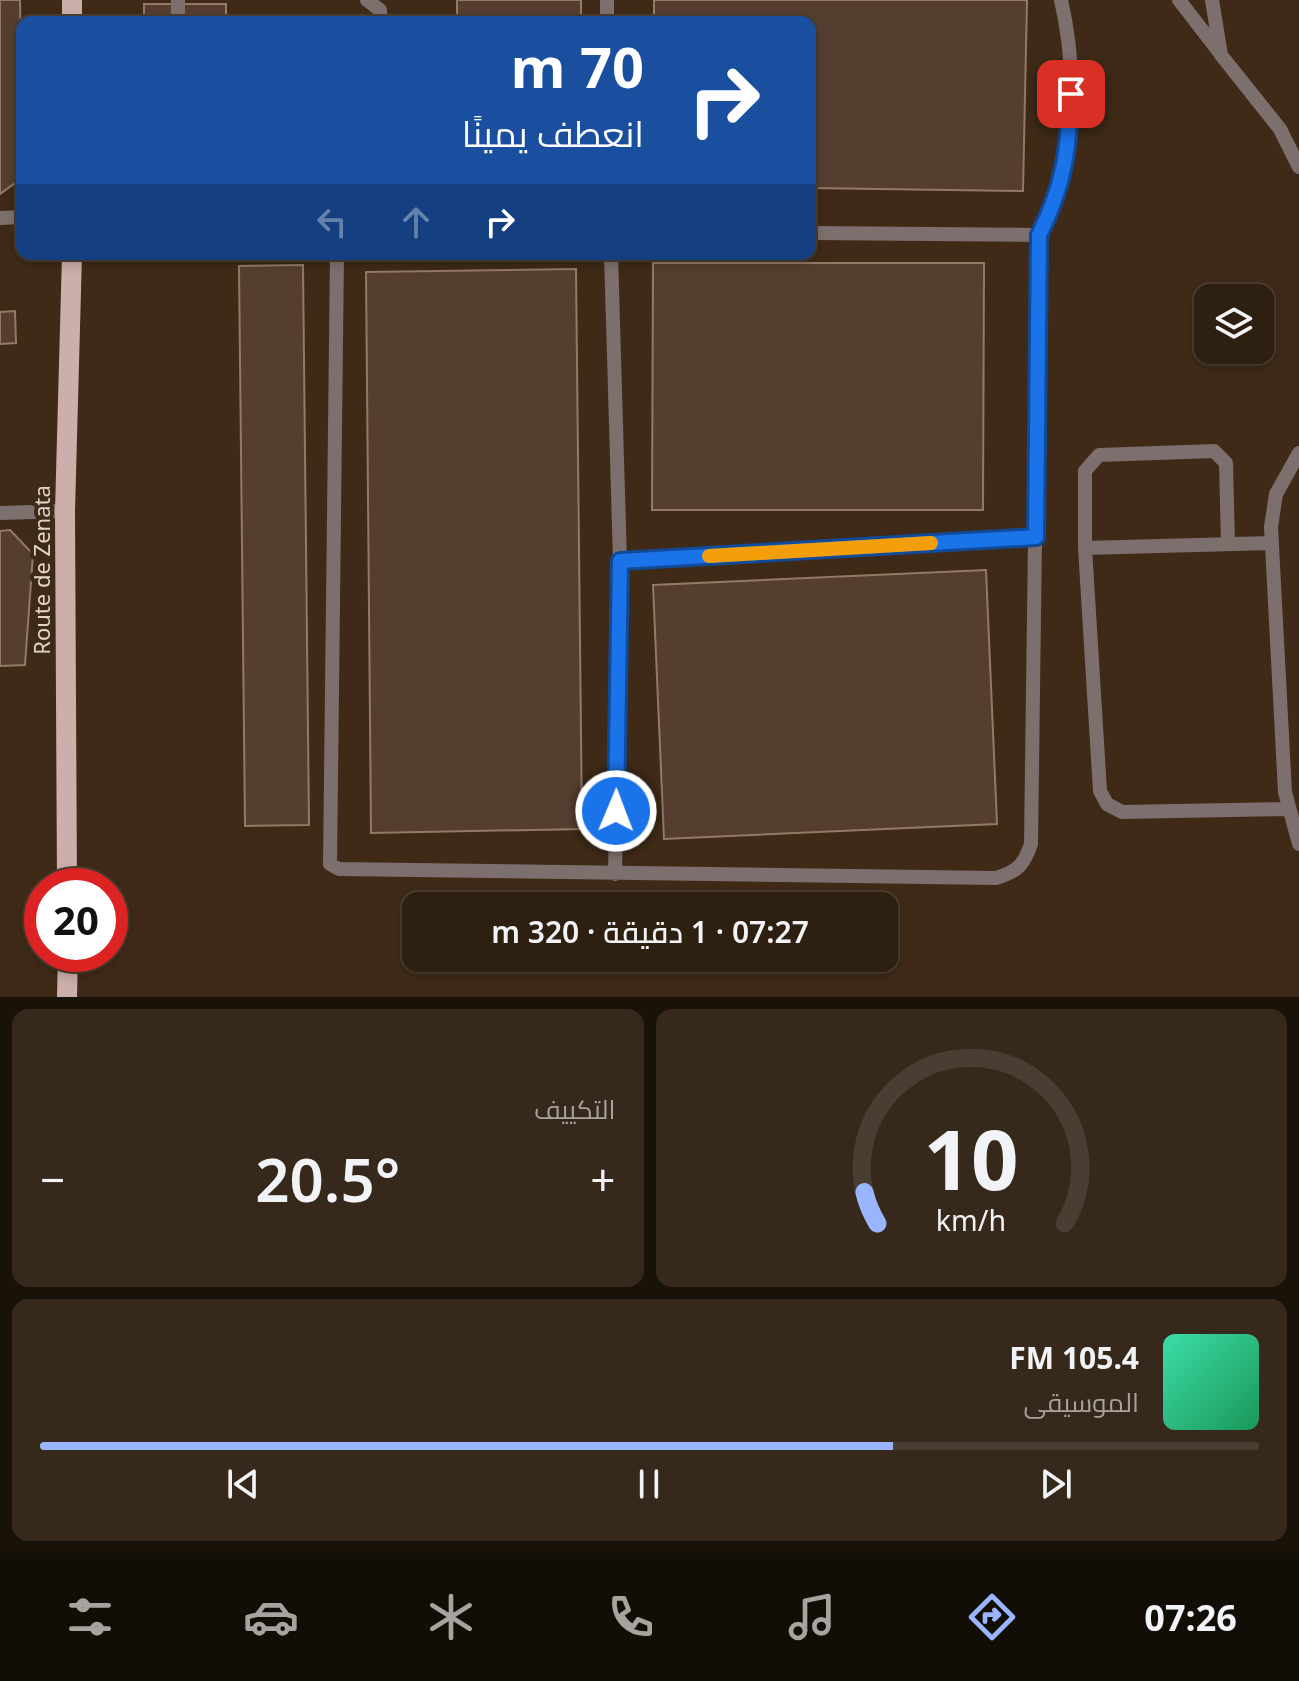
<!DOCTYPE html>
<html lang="ar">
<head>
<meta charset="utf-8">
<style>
  body { margin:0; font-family:"Noto Sans",Cairo,sans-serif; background:#36281a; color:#f1f3f6; direction:rtl; height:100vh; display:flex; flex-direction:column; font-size:30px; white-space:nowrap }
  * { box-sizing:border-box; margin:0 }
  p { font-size:26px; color:#a7a39f }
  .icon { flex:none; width:44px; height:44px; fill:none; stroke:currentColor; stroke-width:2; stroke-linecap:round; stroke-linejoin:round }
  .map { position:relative; height:997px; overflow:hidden; direction:ltr }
  .side { display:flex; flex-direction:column; gap:12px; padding:12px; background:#191209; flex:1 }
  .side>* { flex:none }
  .guide { position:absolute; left:16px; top:16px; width:800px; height:244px; border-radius:16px; box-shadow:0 4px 12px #0003,0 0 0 2px #493e31; direction:rtl; background:#1a4fa0; color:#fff; overflow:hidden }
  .fabs { position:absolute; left:1194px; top:284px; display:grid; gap:16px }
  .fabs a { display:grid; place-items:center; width:80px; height:80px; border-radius:16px; background:#2e2011; box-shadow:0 4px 12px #0003,0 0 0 2px #493e31; font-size:40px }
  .speed { position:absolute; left:24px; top:868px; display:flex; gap:16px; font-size:40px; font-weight:700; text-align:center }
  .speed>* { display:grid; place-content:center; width:104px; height:104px; border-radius:50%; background:#2e2011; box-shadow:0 4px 12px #0003,0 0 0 2px #493e31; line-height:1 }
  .speed .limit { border:12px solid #d22; background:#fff; color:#111 }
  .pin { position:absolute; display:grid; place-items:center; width:68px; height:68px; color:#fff; margin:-34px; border-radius:16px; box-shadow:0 4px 12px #0006 }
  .me { position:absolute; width:88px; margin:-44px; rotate:1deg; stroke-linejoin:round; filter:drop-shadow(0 0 6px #0008) }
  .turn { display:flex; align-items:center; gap:28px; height:168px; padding:0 40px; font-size:36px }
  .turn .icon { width:104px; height:104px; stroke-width:2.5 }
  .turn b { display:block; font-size:56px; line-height:68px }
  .lanes { display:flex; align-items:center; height:76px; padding:0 40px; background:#0003; justify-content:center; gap:40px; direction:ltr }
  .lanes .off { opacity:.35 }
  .big { font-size:60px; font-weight:600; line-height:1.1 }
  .side .widget { flex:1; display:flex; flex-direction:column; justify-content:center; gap:12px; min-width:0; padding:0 28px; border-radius:16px; background:#36281a }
  .side .dial { align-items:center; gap:0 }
  .dial svg { height:208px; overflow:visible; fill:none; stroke:#493e31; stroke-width:7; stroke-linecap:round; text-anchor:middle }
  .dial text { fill:#f1f3f6; stroke:none }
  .song { display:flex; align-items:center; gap:24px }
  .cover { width:96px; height:96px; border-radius:12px; background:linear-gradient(135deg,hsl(160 70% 55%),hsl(150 70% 35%)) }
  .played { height:8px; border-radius:4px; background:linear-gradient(90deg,#99b5fd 70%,#493e31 70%) }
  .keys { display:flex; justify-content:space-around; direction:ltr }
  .heat { display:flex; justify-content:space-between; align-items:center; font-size:44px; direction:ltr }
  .side .tiles { flex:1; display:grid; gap:12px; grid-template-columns:1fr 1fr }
  .widget:last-child { grid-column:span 2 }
  .trip { position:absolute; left:402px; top:892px; width:496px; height:80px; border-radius:16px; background:#2e2011; box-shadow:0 4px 12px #0003,0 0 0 2px #493e31; font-weight:600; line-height:80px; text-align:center; direction:rtl }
  .tabs { display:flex; height:128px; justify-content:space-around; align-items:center; background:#120d07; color:#a7a39f }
  .tabs .icon { width:56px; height:56px }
  .tabs .active { color:#99b5fd }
  .tabs b { font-size:36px; color:#f1f3f6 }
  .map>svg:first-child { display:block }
  .building { fill:#553e2f; stroke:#947967; stroke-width:2 }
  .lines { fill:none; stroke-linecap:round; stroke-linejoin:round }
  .service { stroke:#7d6f6e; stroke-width:14 }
  .primary { stroke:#ccaeab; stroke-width:20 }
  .route-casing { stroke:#114b97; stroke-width:20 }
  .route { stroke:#1a73e8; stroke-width:14 }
  .slow { stroke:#f59e0b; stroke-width:14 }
  .labels { text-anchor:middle; stroke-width:8; stroke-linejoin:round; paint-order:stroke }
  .street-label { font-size:22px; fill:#e1d4c9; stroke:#3e2a17 }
</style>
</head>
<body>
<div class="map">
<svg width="1299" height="997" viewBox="0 0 1299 997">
  <rect width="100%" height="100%" fill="#3e2a17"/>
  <path class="building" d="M0,0h20l2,119v59l-22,16z
    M457,0h124v22h-124z
    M654,0h373l-4,191 -213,-3v-166h-156z
    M144,4h82v18h-82z
    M653,263h331l-1,247h-331z
    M303,265l6,560 -64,1 -6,-560z
    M576,269l6,560 -211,4 -5,-561z
    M15,311l1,32 -16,1v-32z
    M10,530l23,24 -8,111 -25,1v-135z
    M986,570l11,254 -333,15 -11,-254z"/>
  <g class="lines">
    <path class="service" d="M367,0l13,10 1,12
      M607,0v22
      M1179,0l41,53
      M1212,0l9,55 59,74 19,38
      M178,22v-22
      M0,218l22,-1
      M810,233l229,2
      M337,254l-7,610 9,5 657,9c21,-6 28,-13 35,-34l8,-609c9,-18 18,-37 24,-57 14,-51 10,-126 -2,-178
      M611,254l9,307 -5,313
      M1299,453l-23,41 -5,33 14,265 14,52
      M0,513l65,-2
      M1228,544l-2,-81 -12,-12 -115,4 -14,16v77l15,243 7,13 15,8 167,-3
      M1085,548l186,-5
      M620,561l416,-24"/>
    <path class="primary" d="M72,0v22
      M67,886l-2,-375 7,-257
      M67,997l1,-43"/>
  </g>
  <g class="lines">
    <defs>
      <path id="route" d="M616,811l4,-250 416,-24 3,-302c26,-52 29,-84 32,-141"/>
    </defs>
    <use href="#route" class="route-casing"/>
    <use href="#route" class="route"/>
    <path class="slow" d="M709,556l222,-13"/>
  </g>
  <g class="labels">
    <g class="street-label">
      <text transform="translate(42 570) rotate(-90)" y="8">Route de Zenata</text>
    </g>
  </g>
</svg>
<div class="fabs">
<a><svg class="icon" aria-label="layers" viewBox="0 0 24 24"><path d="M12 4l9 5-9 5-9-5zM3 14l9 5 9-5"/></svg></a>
</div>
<div class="speed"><div class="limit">20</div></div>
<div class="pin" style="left:1071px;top:94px;background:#d93025"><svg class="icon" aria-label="arrive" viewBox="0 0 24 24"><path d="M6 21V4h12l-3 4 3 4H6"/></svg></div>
<svg class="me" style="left:616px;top:811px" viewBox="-20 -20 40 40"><circle r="17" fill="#1a73e8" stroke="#fff" stroke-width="3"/><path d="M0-11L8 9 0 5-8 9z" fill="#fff"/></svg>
<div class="trip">07:27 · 1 دقيقة · 320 m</div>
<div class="guide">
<div class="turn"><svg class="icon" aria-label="right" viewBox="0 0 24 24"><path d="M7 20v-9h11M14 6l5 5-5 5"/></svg><div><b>70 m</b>انعطف يمينًا</div></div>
<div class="lanes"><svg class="icon off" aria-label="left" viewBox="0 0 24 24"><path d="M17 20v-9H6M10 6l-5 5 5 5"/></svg><svg class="icon off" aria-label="ahead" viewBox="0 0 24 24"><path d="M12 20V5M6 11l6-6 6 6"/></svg><svg class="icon" aria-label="right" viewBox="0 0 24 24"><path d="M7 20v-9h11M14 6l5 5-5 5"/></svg></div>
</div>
</div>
<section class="side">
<div class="tiles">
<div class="widget dial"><svg viewBox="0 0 100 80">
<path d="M14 69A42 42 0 1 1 86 69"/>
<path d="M14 69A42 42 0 0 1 9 57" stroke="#99b5fd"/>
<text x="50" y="56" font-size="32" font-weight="700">10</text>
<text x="50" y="72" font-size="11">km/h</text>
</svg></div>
<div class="widget"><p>التكييف</p>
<div class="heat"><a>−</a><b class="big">20.5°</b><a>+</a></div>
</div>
<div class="widget">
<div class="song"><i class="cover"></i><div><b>105.4 FM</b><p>الموسيقى</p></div></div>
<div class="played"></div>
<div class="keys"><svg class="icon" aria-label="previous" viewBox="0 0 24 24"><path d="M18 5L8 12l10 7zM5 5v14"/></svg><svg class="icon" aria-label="pause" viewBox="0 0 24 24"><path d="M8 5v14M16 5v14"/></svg><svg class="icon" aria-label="next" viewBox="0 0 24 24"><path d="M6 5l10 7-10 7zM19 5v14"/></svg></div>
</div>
</div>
</section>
<nav class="tabs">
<b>07:26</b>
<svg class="icon active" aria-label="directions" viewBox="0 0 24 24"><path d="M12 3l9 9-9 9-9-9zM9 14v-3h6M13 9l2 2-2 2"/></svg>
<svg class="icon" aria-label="music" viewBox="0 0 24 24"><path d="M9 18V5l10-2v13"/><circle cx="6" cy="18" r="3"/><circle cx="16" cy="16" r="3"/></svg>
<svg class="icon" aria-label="phone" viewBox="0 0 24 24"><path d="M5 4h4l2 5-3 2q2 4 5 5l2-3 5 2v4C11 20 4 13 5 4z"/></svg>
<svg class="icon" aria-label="climate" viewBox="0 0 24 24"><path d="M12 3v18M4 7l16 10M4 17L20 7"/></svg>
<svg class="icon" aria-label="car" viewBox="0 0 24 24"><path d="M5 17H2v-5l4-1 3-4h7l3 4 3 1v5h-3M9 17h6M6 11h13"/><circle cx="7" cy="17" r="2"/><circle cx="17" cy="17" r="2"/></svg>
<svg class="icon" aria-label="filters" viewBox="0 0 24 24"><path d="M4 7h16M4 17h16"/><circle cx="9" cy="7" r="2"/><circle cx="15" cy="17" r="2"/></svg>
</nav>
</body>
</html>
